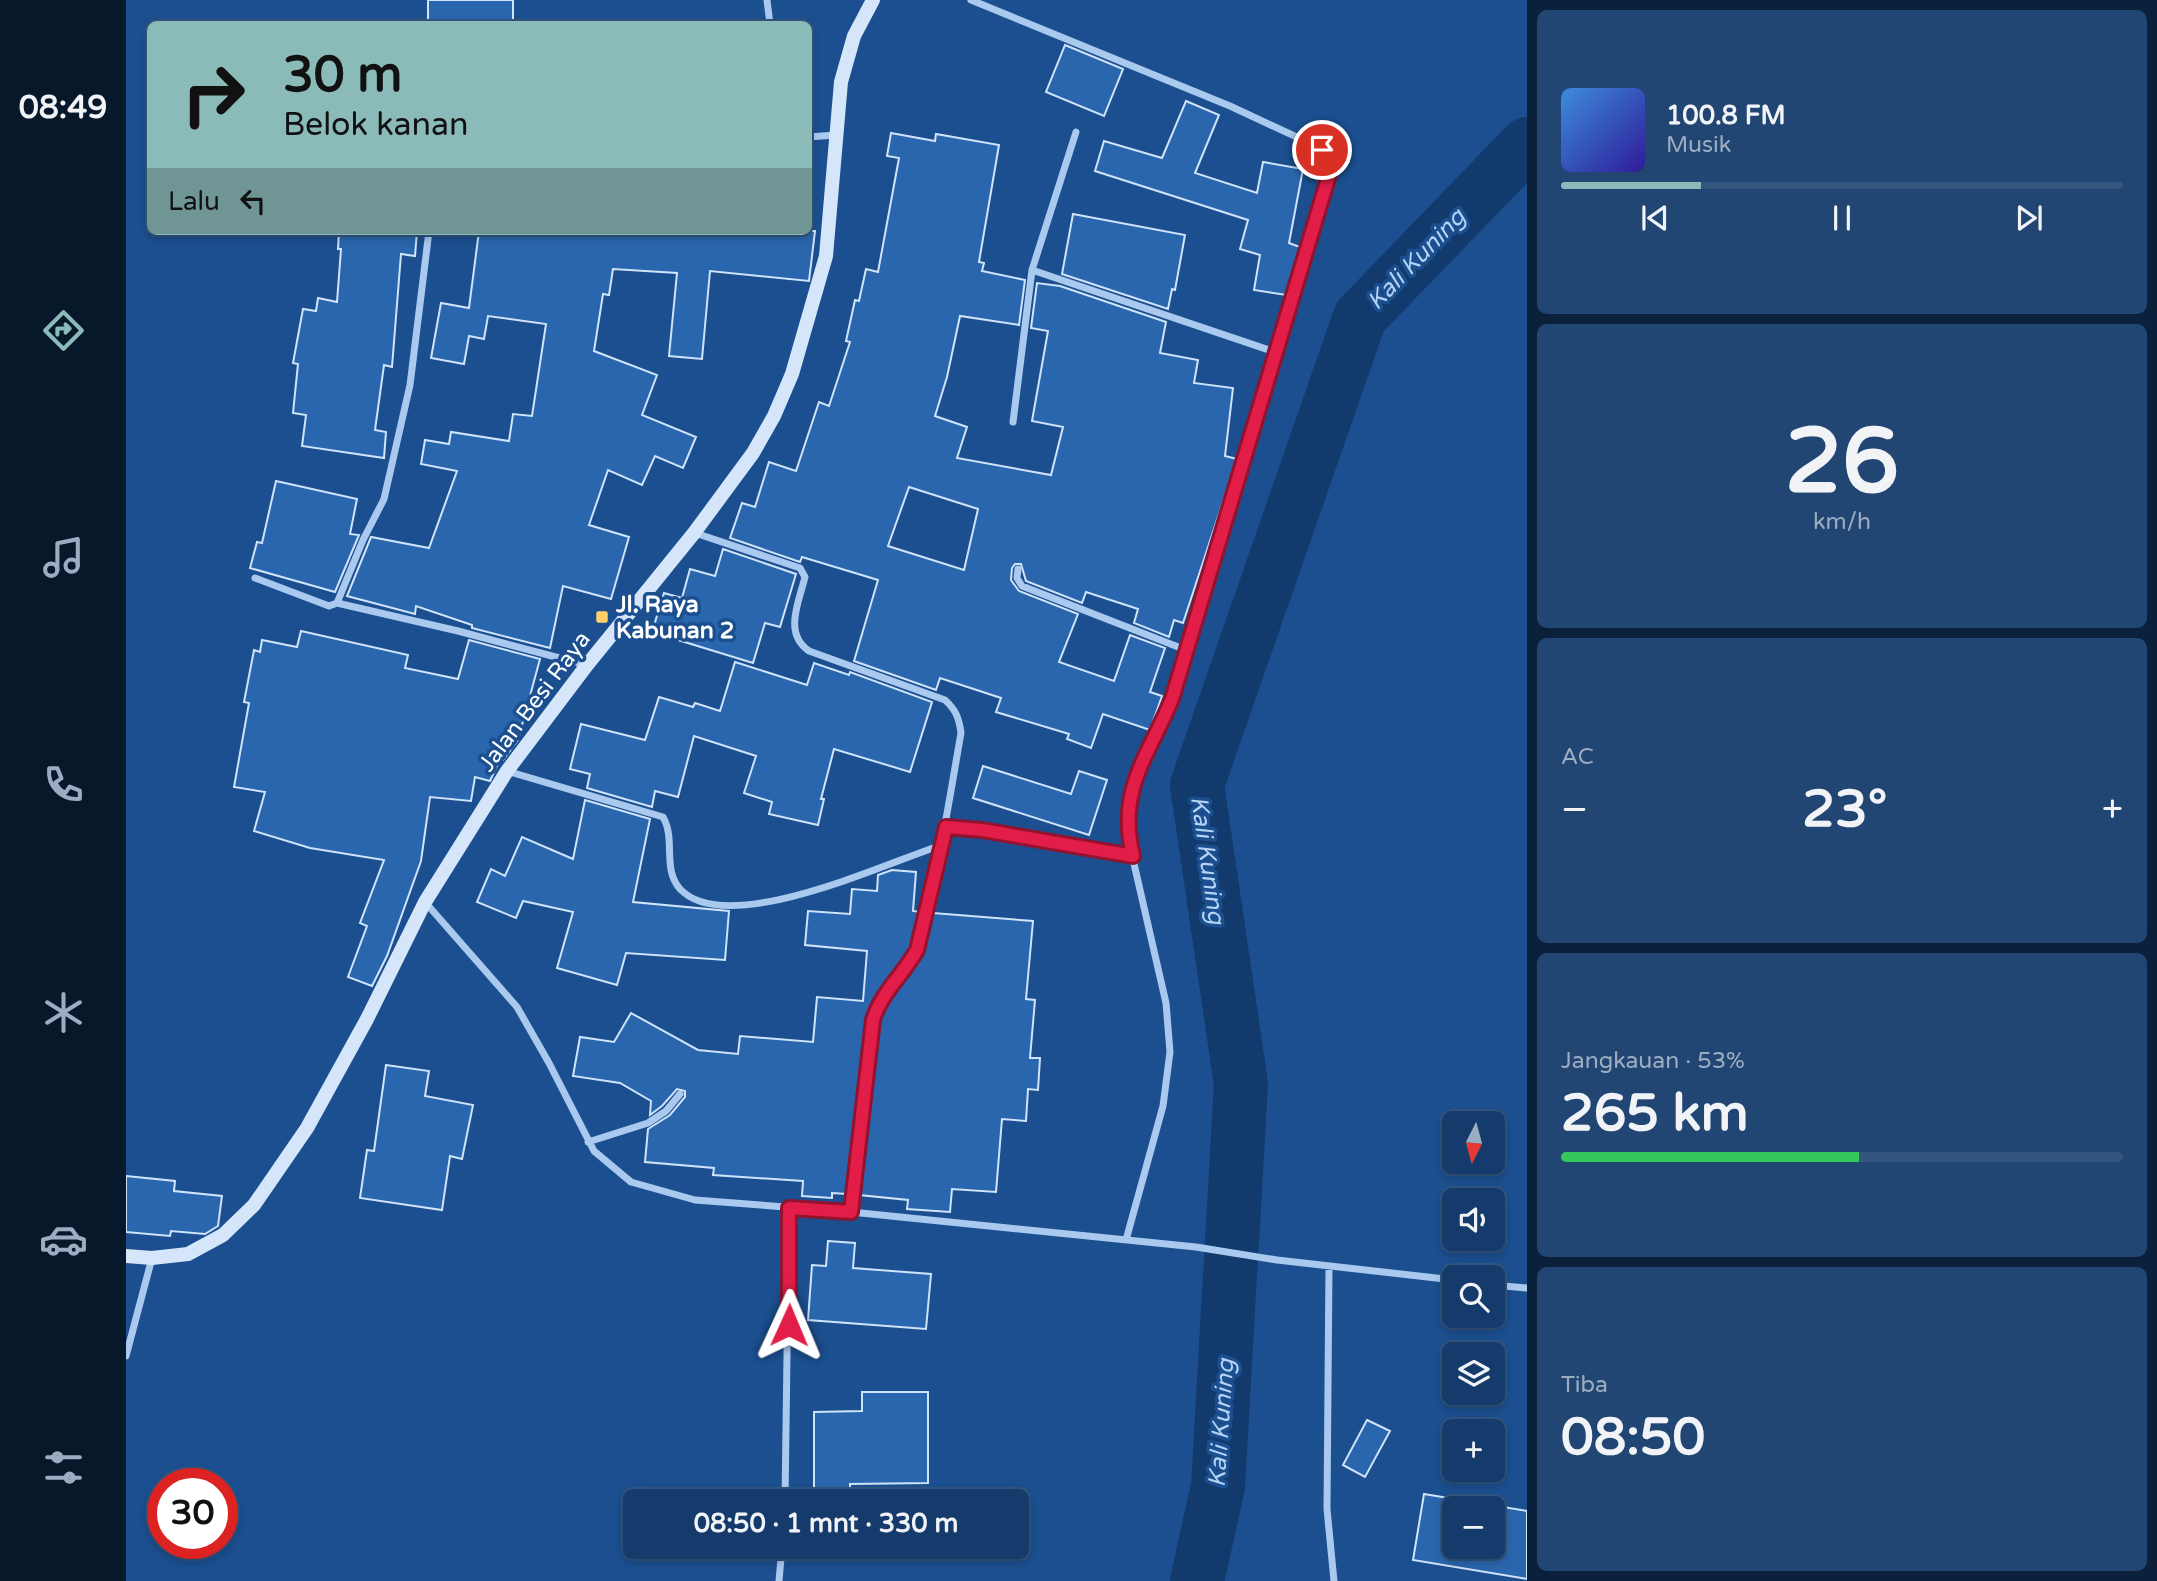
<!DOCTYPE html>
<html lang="id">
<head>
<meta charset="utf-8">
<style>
  body { margin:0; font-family:"Varela Round",sans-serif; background:#214673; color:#f1f3f6; height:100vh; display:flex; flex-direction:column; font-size:26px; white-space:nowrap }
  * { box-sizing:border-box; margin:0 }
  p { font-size:23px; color:#9dadc1 }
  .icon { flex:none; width:38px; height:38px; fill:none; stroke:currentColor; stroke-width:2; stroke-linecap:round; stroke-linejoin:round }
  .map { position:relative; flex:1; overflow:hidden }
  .panel { display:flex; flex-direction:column; gap:10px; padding:10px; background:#0b203b; width:630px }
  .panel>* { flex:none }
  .top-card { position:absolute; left:21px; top:21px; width:665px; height:214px; border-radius:10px; box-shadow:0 4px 10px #0003,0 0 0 2px #33557e; background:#8bbbb9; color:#111; overflow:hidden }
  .needle { width:46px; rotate:186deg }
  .fabs { position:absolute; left:1316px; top:1111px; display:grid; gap:14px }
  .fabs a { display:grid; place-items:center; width:63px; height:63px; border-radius:10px; background:#143b6b; box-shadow:0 4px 10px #0003,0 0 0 2px #33557e; font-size:35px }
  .speed { position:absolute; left:21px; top:1468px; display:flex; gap:14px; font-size:35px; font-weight:700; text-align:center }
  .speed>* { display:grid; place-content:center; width:91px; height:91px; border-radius:50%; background:#143b6b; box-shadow:0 4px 10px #0003,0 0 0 2px #33557e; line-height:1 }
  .speed .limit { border:10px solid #d22; background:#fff; color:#111 }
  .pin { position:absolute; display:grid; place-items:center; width:60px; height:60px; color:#fff; margin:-30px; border:4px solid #fff; border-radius:50%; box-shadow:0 2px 7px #0007 }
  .me { position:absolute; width:77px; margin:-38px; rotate:1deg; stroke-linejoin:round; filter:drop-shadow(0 0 5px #0008) }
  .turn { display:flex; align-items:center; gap:24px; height:147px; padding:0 21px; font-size:32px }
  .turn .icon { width:91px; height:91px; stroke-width:2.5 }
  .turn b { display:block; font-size:49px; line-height:60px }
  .then { display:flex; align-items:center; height:66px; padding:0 21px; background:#0003; gap:14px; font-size:26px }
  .big { font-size:52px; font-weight:700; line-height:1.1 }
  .panel .tile { flex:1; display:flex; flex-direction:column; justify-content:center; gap:10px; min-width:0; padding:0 24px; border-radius:10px; background:#214673 }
  .panel .dial { align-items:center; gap:0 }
  .dial b { font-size:91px; line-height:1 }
  .song { display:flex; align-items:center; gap:21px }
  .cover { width:84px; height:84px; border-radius:10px; background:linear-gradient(135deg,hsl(210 70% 55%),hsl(250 70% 35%)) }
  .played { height:7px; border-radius:4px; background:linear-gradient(90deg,#8bbbb9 25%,#33557e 25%) }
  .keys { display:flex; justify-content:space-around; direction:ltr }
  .heat { display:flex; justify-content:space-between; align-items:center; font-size:38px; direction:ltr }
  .charge { height:10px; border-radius:5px; background:linear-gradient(90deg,#34c759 53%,#33557e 0) }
  .trip { position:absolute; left:497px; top:1489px; width:406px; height:70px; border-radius:10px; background:#143b6b; box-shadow:0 4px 10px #0003,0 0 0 2px #33557e; font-weight:700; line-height:70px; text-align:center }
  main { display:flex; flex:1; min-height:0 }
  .menu { display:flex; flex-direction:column; width:126px; justify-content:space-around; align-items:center; background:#08182b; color:#9dadc1 }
  .menu .icon { width:49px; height:49px }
  .menu .selected { color:#8bbbb9 }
  .menu b { font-size:32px; color:#f1f3f6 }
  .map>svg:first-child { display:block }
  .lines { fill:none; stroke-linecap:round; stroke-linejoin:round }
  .river { stroke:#123a6d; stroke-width:54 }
  .building { fill:#2a66ad; stroke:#cfe3fa; stroke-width:2; fill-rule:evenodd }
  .street { stroke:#a9c9ee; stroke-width:7 }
  .secondary { stroke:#d6e6fa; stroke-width:14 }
  .route-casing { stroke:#92132f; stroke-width:18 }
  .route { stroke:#e11d48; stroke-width:12 }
  .poi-dot { fill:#ffd166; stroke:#1b4f8f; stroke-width:2.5 }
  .labels { text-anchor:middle; stroke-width:7; stroke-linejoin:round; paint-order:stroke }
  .poi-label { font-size:23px; font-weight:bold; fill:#fff; stroke:#1b4f8f; text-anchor:start }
  .street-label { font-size:23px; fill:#fff; stroke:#1b4f8f }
  .water-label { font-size:24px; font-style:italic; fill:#b5d3f5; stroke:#1b4f8f }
</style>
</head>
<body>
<main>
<nav class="menu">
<b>08:49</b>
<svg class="icon selected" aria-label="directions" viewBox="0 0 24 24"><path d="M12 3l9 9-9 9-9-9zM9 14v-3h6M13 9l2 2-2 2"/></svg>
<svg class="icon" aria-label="music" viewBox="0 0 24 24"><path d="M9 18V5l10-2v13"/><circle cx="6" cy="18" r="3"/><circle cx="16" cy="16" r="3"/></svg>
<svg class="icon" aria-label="phone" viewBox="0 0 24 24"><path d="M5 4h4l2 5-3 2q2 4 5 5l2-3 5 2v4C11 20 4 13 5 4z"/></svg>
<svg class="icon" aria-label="climate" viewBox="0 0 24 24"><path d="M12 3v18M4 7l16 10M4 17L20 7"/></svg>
<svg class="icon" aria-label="car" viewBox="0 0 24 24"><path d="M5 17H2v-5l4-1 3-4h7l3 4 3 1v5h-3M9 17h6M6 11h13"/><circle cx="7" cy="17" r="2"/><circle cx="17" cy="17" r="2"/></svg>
<svg class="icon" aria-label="filters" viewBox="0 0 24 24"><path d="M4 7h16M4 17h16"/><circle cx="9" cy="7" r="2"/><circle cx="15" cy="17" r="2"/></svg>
</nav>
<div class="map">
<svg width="1401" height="1581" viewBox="0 0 1401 1581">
  <rect width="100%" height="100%" fill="#1b4f8f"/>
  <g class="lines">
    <path class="river" d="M1071,1581l21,-95 23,-402 -44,-299 163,-468 167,-173"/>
  </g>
  <path class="building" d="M302,0h85v24h-85z
    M939,45l58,24 -19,47 -58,-24z
    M1060,101l33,14 -24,58 62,20 6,-31 40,7 -14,74 11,4 -14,48 -32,-5 6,-35 -20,-6 8,-29 -153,-49 9,-30 58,17z
    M765,133l44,8 1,-7 63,11 -20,117 5,1 -2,8 43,9 -6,45 -59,-9 -13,61 -12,39 32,11 -10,31 94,17 12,-48 -31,-6 16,-90 -17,-3 6,-45 23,3 106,36 -6,31 38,7 -4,23 39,5 -8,68 12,3 -54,164 -9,-3 -5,17 -35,-14 4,-14 -52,-17 -4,11 -56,-22 -5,-17h-6l-3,4 -1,12 8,11 59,23 -19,48 55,19 16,-46 35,13 -15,44 12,4 -12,34 -47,-16 -12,34 -24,-9 2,-5 -73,-22 5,-14 -61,-20 -4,12 -82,-29 24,-81 -76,-23 -2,5 -70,-24 12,-35 13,4 14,-45 27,9 23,-69 10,4 21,-64 -4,-1 9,-41 4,1 7,-32 12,3 21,-114 -12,-2zM783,487l69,22 -14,61 -76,-24z
    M947,214l112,21 -10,55 -3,-1 -4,20 -106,-35z
    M213,231h78l-2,25 -14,-2 -9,113 -8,-2 -9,65 11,2 -2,26 -82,-12 4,-31 -13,-2 5,-49 -5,-1 10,-54 13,2 2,-13 19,4 4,-53h-3z
    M353,231h336l-6,50 -99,-10 -8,88 -33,-3 8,-83 -64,-4 -4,26 -6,-1 -9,57 63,24 -15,40 54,22 -13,31 -28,-12 -13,29 -34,-15 -19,55 40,12 -18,62 -48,-13 -13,62 -78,-20v-3l-56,-19 -1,8 -68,-18 24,-59 58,11 28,-77 -36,-7 4,-24 24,4 2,-12 58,9 4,-27 19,2 14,-92 -58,-8 -4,23 -15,-3 -5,28 -33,-6 10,-55 28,5z
    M150,481l81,18 -7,35 9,1 -24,57 -85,-24 7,-26 5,1z
    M597,549l73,25 -16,53 -15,-4 -12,40 -101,-31 12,-39 18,5 8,-29 25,7z
    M175,631l107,24 -3,13 53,11 11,-39 71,19 -22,81 -15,20 -3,-1 -10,22 -15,-4 -4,24 -41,-4 -9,64 -34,95 -15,30 -24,-9 19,-51 -7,-3 24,-63 -74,-12 -56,-17 11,-39 -31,-5 15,-84 -5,-1 10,-52 6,2 2,-12 35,7z
    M609,662l72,23 7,-22 35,12 1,-3 82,30 -22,70 -76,-23 -13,50h3l-6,26 -49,-11 3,-12 -28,-9 12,-37 -62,-20 -16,61 -23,-6 -3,16 -65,-19 3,-14 -20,-5 11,-45 64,16 14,-43 34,10 2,-4 25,8z
    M857,766l88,28 8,-23 28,9 -18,55 -116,-37z
    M459,800l65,19 -17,83 96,9 -4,49 -99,-7 -9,32 -60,-17 16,-56 -50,-11 -7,17 -39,-16 14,-33 14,7 17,-39 51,22z
    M766,870l24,2 -3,39 8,1 -14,43 -30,43 -10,20 -20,176 -15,-1v5l-30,-2 1,-15 -90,-6 1,-7 -69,-6 3,-33 22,-14 15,-18v-6l-8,-2 -15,17 -12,9 1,-14 -31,-18 -47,-7 7,-39 34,5 17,-29 67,37 40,4 2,-18 73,6 4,-45 46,4 4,-50 -62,-6 3,-34 42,3 2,-25 25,2 1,-16z
    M807,913l100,8 -7,78 9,1 -5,58h10l-2,32 -10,-1 -2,32 -24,-2 -6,73 -44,-3 -2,23 -43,-3 1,-9 -49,-5 20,-174 8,-17 31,-44z
    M260,1065l43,6 -4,25 48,9 -11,54 -12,-3 -8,54 -82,-12 7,-48 7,1z
    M0,1176l49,5 -1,10 48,5 -4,30 -13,8 -34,-3 -1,5 -44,-4z
    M702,1241l27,2 -2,25 78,6 -5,55 -118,-9 4,-55 14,1z
    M736,1392h66v91l-78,1v5h-36v-77l48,-1z
    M1241,1420l23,11 -25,46 -22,-12z
    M1298,1494l103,17v68l-114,-19zM1328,1508h39v39h-39z"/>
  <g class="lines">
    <path class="street" d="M641,0l3,24
      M845,0l259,106 86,40 10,8 5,12 -159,533 -39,83 -7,31 3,29 37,161 4,49 -7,54 -37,134
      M950,132l-44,138 243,82
      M682,137l28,-2
      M887,422l19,-152
      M569,533l105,35 5,9c-6,25 -22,56 4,74l136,49c11,10 14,18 16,33 -9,51 -17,102 -28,153 -5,20 -8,42 -16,62 -10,28 -36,44 -44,72l-22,192
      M892,569l-1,9 5,8 164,64
      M129,578l74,28 8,-3 26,-63 21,-41 26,-114 19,-154
      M211,603l121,28 128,34
      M381,771l156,46c13,22 -1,52 17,72 47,50 208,-27 262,-44
      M820,827l36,3 151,26
      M299,902l92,105 32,56 45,88 37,31 64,18 156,12 345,35 81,13 177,20
      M462,1142l60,-19 18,-12 14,-17
      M1203,1267l-2,242 7,72
      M1367,1285l34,3
      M0,1356l26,-98
      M659,1502l4,-294
      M653,1581l3,-34"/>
    <path class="secondary" d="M0,1256l26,2 36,-4 35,-19 31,-30 53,-77 60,-109 58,-117 82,-131 80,-106 107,-132 59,-80 21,-37 18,-42 34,-118 15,-174 13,-46 19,-36"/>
  </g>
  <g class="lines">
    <defs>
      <path id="route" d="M663,1325v-117l62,4 22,-192c8,-27 30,-45 44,-70l29,-123 36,3 151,26c-16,-67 15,-99 39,-157l158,-527 1,-6 -9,-16"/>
    </defs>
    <use href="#route" class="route-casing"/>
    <use href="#route" class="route"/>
  </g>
  <rect class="poi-dot" x="469" y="610" width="14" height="14" rx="3.5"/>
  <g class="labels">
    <g class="poi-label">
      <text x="490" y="612">Jl. Raya<tspan x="490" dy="26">Kabunan 2</tspan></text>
    </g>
    <g class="street-label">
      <text transform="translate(408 701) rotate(-53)" y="8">Jalan Besi Raya</text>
    </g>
    <g class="water-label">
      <text transform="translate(1290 259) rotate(-46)" y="8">Kali Kuning</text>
      <text transform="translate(1082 860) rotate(82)" y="8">Kali Kuning</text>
      <text transform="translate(1095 1423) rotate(-86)" y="8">Kali Kuning</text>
    </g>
  </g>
</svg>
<div class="fabs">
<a><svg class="needle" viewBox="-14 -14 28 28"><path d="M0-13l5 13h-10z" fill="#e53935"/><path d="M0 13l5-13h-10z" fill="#9dadc1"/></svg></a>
<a><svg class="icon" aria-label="sound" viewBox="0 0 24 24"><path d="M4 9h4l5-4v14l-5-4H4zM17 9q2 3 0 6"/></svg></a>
<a><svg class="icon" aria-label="search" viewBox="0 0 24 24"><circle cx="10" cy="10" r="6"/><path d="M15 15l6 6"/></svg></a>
<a><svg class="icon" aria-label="layers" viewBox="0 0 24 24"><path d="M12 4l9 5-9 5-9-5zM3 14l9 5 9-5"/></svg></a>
<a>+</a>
<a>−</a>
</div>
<div class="speed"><div class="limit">30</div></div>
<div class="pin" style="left:1196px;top:150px;background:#d93025"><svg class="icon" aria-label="arrive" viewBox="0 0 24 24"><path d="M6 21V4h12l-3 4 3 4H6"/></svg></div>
<svg class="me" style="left:663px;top:1325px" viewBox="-20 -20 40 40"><path d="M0-17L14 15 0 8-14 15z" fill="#e11d48" stroke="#fff" stroke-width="4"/></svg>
<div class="trip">08:50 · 1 mnt · 330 m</div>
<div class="top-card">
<div class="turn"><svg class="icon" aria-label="right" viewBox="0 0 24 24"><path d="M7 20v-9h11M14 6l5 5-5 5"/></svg><div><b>30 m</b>Belok kanan</div></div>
<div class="then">Lalu<svg class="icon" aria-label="left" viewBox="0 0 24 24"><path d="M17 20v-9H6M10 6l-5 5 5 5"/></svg></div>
</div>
</div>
<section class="panel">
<div class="tile">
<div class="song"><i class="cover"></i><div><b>100.8 FM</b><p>Musik</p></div></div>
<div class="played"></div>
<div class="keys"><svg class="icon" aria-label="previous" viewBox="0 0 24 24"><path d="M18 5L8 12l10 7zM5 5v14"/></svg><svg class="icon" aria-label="pause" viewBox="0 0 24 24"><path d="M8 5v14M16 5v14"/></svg><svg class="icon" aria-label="next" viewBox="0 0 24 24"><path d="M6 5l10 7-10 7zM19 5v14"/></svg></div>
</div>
<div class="tile dial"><b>26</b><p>km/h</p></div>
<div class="tile"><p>AC</p>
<div class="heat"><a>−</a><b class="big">23°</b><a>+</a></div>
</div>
<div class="tile"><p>Jangkauan · 53%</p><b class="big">265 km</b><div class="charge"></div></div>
<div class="tile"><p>Tiba</p><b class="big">08:50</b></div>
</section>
</main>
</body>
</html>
